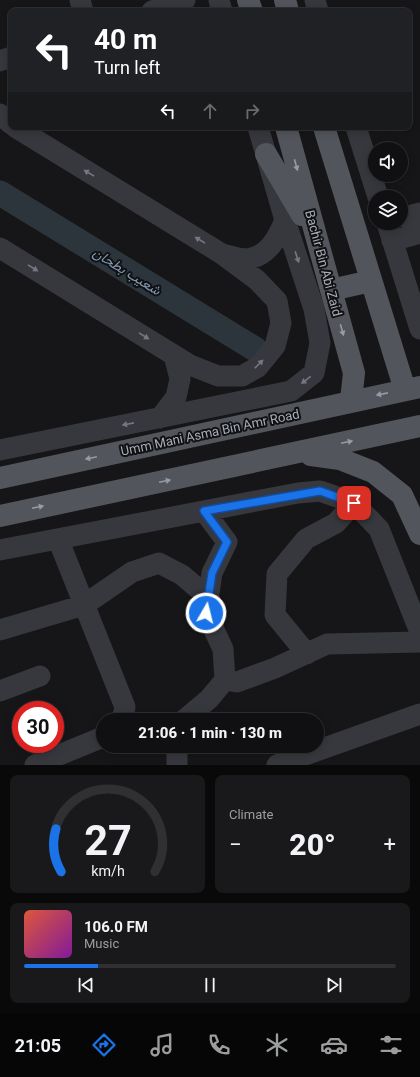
<!DOCTYPE html>
<html lang="en">
<head>
<meta charset="utf-8">
<style>
  body { margin:0; font-family:Roboto,Vazirmatn,sans-serif; background:#19191b; color:#f1f3f6; height:100vh; display:flex; flex-direction:column; font-size:15px; white-space:nowrap }
  * { box-sizing:border-box; margin:0 }
  p { font-size:13px; color:#9c9d9f }
  .icon { flex:none; width:22px; height:22px; fill:none; stroke:currentColor; stroke-width:2; stroke-linecap:round; stroke-linejoin:round }
  .map { position:relative; height:765px; overflow:hidden }
  .drawer { display:flex; flex-direction:column; gap:10px; padding:10px; background:#09090a; flex:1 }
  .drawer>* { flex:none }
  .hud { position:absolute; left:8px; top:8px; width:404px; height:122px; border-radius:8px; box-shadow:0 2px 10px #0003,0 0 0 1px #303032; background:#202124; color:#fff; overflow:hidden }
  .buttons { position:absolute; left:368px; top:142px; display:grid; gap:8px }
  .buttons a { display:grid; place-items:center; width:40px; height:40px; border-radius:50%; background:#101012; box-shadow:0 2px 10px #0003,0 0 0 1px #303032; font-size:20px }
  .speed { position:absolute; left:12px; top:701px; display:flex; gap:8px; font-size:20px; font-weight:700; text-align:center }
  .speed>* { display:grid; place-content:center; width:52px; height:52px; border-radius:50%; background:#101012; box-shadow:0 2px 10px #0003,0 0 0 1px #303032; line-height:1 }
  .speed .limit { border:6px solid #d22; background:#fff; color:#111 }
  .pin { position:absolute; display:grid; place-items:center; width:34px; height:34px; color:#fff; margin:-17px; border-radius:8px; box-shadow:0 2px 6px #0006 }
  .me { position:absolute; width:44px; margin:-22px; rotate:8deg; stroke-linejoin:round; filter:drop-shadow(0 0 3px #0008) }
  .turn { display:flex; align-items:center; gap:14px; height:84px; padding:0 20px; font-size:18px }
  .turn .icon { width:52px; height:52px; stroke-width:2.5 }
  .turn b { display:block; font-size:28px; line-height:34px }
  .lanes { display:flex; align-items:center; height:38px; padding:0 20px; background:#0003; justify-content:center; gap:20px; direction:ltr }
  .lanes .off { opacity:.35 }
  .big { font-size:30px; font-weight:800; line-height:1.1 }
  .drawer .widget { flex:1; display:flex; flex-direction:column; justify-content:center; gap:6px; min-width:0; padding:0 14px; border-radius:8px; background:#19191b }
  .drawer .dial { align-items:center; gap:0 }
  .dial svg { height:104px; overflow:visible; fill:none; stroke:#303032; stroke-width:7; stroke-linecap:round; text-anchor:middle }
  .dial text { fill:#f1f3f6; stroke:none }
  .song { display:flex; align-items:center; gap:12px }
  .cover { width:48px; height:48px; border-radius:6px; background:linear-gradient(135deg,hsl(10 70% 55%),hsl(290 70% 35%)) }
  .played { height:4px; border-radius:2px; background:linear-gradient(90deg,#1a73e8 20%,#303032 20%) }
  .keys { display:flex; justify-content:space-around; direction:ltr }
  .heat { display:flex; justify-content:space-between; align-items:center; font-size:22px; direction:ltr }
  .drawer .tiles { flex:1; display:grid; gap:10px; grid-template-columns:1fr 1fr }
  .widget:last-child { grid-column:span 2 }
  .trip { position:absolute; left:96px; top:713px; width:228px; height:40px; border-radius:20px; background:#101012; box-shadow:0 2px 10px #0003,0 0 0 1px #303032; font-weight:800; line-height:40px; text-align:center }
  .menu { display:flex; height:64px; justify-content:space-around; align-items:center; background:#060607; color:#9c9d9f }
  .menu .icon { width:28px; height:28px }
  .menu .selected { color:#1a73e8 }
  .menu b { font-size:18px; color:#f1f3f6 }
  .map>svg:first-child { display:block }
  .lines { fill:none; stroke-linecap:round; stroke-linejoin:round }
  .river { stroke:#2c353c; stroke-width:25 }
  .minor { stroke:#37383d; stroke-width:21 }
  .major { stroke:#53555c; stroke-width:22 }
  .oneway { fill:#979ba6 }
  .oneway2 { fill:#757881 }
  .route-casing { stroke:#114b97; stroke-width:10 }
  .route { stroke:#1a73e8; stroke-width:7 }
  .labels { text-anchor:middle; stroke-width:4; stroke-linejoin:round; paint-order:stroke }
  .street-label { font-size:13px; fill:#a8adb8; stroke:#111113 }
  .water-label { font-size:14px; font-style:italic; fill:#7f9bb3; stroke:#111113 }
</style>
</head>
<body>
<div class="map">
<svg width="420" height="765" viewBox="0 0 420 765">
  <rect width="100%" height="100%" fill="#161618"/>
  <g class="lines">
    <path class="river" d="M0,193l255,156"/>
    <path class="minor" d="M80,0l3,11
      M219,0l3,11
      M315,0l3,11
      M152,11l33,-11
      M0,61l11,-4
      M0,114l11,10
      M15,127l207,127c8,2 18,5 25,5 21,-2 31,-22 38,-39
      M356,127l22,70
      M401,214l4,3 15,-4
      M387,223l33,106
      M392,241l28,-8
      M0,248l190,117 28,11h24l16,-9 17,-21 6,-23 -4,-22 -20,-21 -35,-26
      M160,418l16,-21 4,-18 -6,-24
      M0,450l291,-59 23,-18 6,-30 -6,-34 -29,-89 -27,-93
      M58,539l67,168 -3,13
      M0,550l298,-57 22,-2 34,12 25,26 41,103
      M0,630l84,-25 48,-33 27,-9 23,12 27,23
      M307,654l-32,-39 2,-41 29,-35 30,-16 18,-20
      M225,680l12,2 38,-14 52,-24 93,-2
      M0,691l40,-15
      M184,720l25,-21 16,-19 -2,-31 -17,-36 6,-40 15,-31 -23,-31
      M177,746v19
      M35,765l68,-28
      M277,765l143,-51"/>
    <path class="major" d="M248,0l4,11
      M285,0l3,11
      M286,127l68,246 -3,27
      M324,127l81,263
      M266,154l36,61
      M331,290l40,-9
      M311,455l29,4 33,13 29,23 18,39
      M0,478l420,-91
      M0,516l420,-90"/>
  </g>
  <defs><path id="oneway-solid" d="M-6-.8H1V-3.2L6.5 0L1 3.2V.8H-6Z"/></defs>
  <g class="oneway">
    <use href="#oneway-solid" transform="translate(296 165) rotate(75)"/>
    <use href="#oneway-solid" transform="translate(342 330) rotate(74)"/>
    <use href="#oneway-solid" transform="translate(382 394) rotate(169)"/>
    <use href="#oneway-solid" transform="translate(347 442) rotate(-12)"/>
    <use href="#oneway-solid" transform="translate(91 458) rotate(168)"/>
    <use href="#oneway-solid" transform="translate(165 481) rotate(-12)"/>
    <use href="#oneway-solid" transform="translate(38 507) rotate(-12)"/>
  </g>
  <g class="oneway2">
    <use href="#oneway-solid" transform="translate(89 173) rotate(-149)"/>
    <use href="#oneway-solid" transform="translate(200 240) rotate(-149)"/>
    <use href="#oneway-solid" transform="translate(297 257) rotate(72)"/>
    <use href="#oneway-solid" transform="translate(33 268) rotate(32)"/>
    <use href="#oneway-solid" transform="translate(144 336) rotate(32)"/>
    <use href="#oneway-solid" transform="translate(259 364) rotate(-45)"/>
    <use href="#oneway-solid" transform="translate(306 380) rotate(142)"/>
    <use href="#oneway-solid" transform="translate(128 424) rotate(169)"/>
  </g>
  <g class="lines">
    <defs>
      <path id="route" d="M206,613l6,-40 15,-31 -23,-31 116,-20 34,12"/>
    </defs>
    <use href="#route" class="route-casing"/>
    <use href="#route" class="route"/>
  </g>
  <g class="labels">
    <g class="street-label">
      <text transform="translate(324 263) rotate(75)" y="5">Bachir Bin Abi Zaid</text>
      <text transform="translate(210 432) rotate(-12)" y="5">Umm Mani Asma Bin Amr Road</text>
    </g>
    <g class="water-label">
      <text transform="translate(127 271) rotate(32)" y="5">شعيب بطحان</text>
    </g>
  </g>
</svg>
<div class="buttons">
<a><svg class="icon" aria-label="sound" viewBox="0 0 24 24"><path d="M4 9h4l5-4v14l-5-4H4zM17 9q2 3 0 6"/></svg></a>
<a><svg class="icon" aria-label="layers" viewBox="0 0 24 24"><path d="M12 4l9 5-9 5-9-5zM3 14l9 5 9-5"/></svg></a>
</div>
<div class="speed"><div class="limit">30</div></div>
<div class="pin" style="left:354px;top:503px;background:#d93025"><svg class="icon" aria-label="arrive" viewBox="0 0 24 24"><path d="M6 21V4h12l-3 4 3 4H6"/></svg></div>
<svg class="me" style="left:206px;top:613px" viewBox="-20 -20 40 40"><circle r="17" fill="#1a73e8" stroke="#fff" stroke-width="3"/><path d="M0-11L8 9 0 5-8 9z" fill="#fff"/></svg>
<div class="trip">21:06 · 1 min · 130 m</div>
<div class="hud">
<div class="turn"><svg class="icon" aria-label="left" viewBox="0 0 24 24"><path d="M17 20v-9H6M10 6l-5 5 5 5"/></svg><div><b>40 m</b>Turn left</div></div>
<div class="lanes"><svg class="icon" aria-label="left" viewBox="0 0 24 24"><path d="M17 20v-9H6M10 6l-5 5 5 5"/></svg><svg class="icon off" aria-label="ahead" viewBox="0 0 24 24"><path d="M12 20V5M6 11l6-6 6 6"/></svg><svg class="icon off" aria-label="right" viewBox="0 0 24 24"><path d="M7 20v-9h11M14 6l5 5-5 5"/></svg></div>
</div>
</div>
<section class="drawer">
<div class="tiles">
<div class="widget dial"><svg viewBox="0 0 100 80">
<path d="M14 69A42 42 0 1 1 86 69"/>
<path d="M14 69A42 42 0 0 1 10 36" stroke="#1a73e8"/>
<text x="50" y="56" font-size="32" font-weight="700">27</text>
<text x="50" y="72" font-size="11">km/h</text>
</svg></div>
<div class="widget"><p>Climate</p>
<div class="heat"><a>−</a><b class="big">20°</b><a>+</a></div>
</div>
<div class="widget">
<div class="song"><i class="cover"></i><div><b>106.0 FM</b><p>Music</p></div></div>
<div class="played"></div>
<div class="keys"><svg class="icon" aria-label="previous" viewBox="0 0 24 24"><path d="M18 5L8 12l10 7zM5 5v14"/></svg><svg class="icon" aria-label="pause" viewBox="0 0 24 24"><path d="M8 5v14M16 5v14"/></svg><svg class="icon" aria-label="next" viewBox="0 0 24 24"><path d="M6 5l10 7-10 7zM19 5v14"/></svg></div>
</div>
</div>
</section>
<nav class="menu">
<b>21:05</b>
<svg class="icon selected" aria-label="directions" viewBox="0 0 24 24"><path d="M12 3l9 9-9 9-9-9zM9 14v-3h6M13 9l2 2-2 2"/></svg>
<svg class="icon" aria-label="music" viewBox="0 0 24 24"><path d="M9 18V5l10-2v13"/><circle cx="6" cy="18" r="3"/><circle cx="16" cy="16" r="3"/></svg>
<svg class="icon" aria-label="phone" viewBox="0 0 24 24"><path d="M5 4h4l2 5-3 2q2 4 5 5l2-3 5 2v4C11 20 4 13 5 4z"/></svg>
<svg class="icon" aria-label="climate" viewBox="0 0 24 24"><path d="M12 3v18M4 7l16 10M4 17L20 7"/></svg>
<svg class="icon" aria-label="car" viewBox="0 0 24 24"><path d="M5 17H2v-5l4-1 3-4h7l3 4 3 1v5h-3M9 17h6M6 11h13"/><circle cx="7" cy="17" r="2"/><circle cx="17" cy="17" r="2"/></svg>
<svg class="icon" aria-label="filters" viewBox="0 0 24 24"><path d="M4 7h16M4 17h16"/><circle cx="9" cy="7" r="2"/><circle cx="15" cy="17" r="2"/></svg>
</nav>
</body>
</html>
